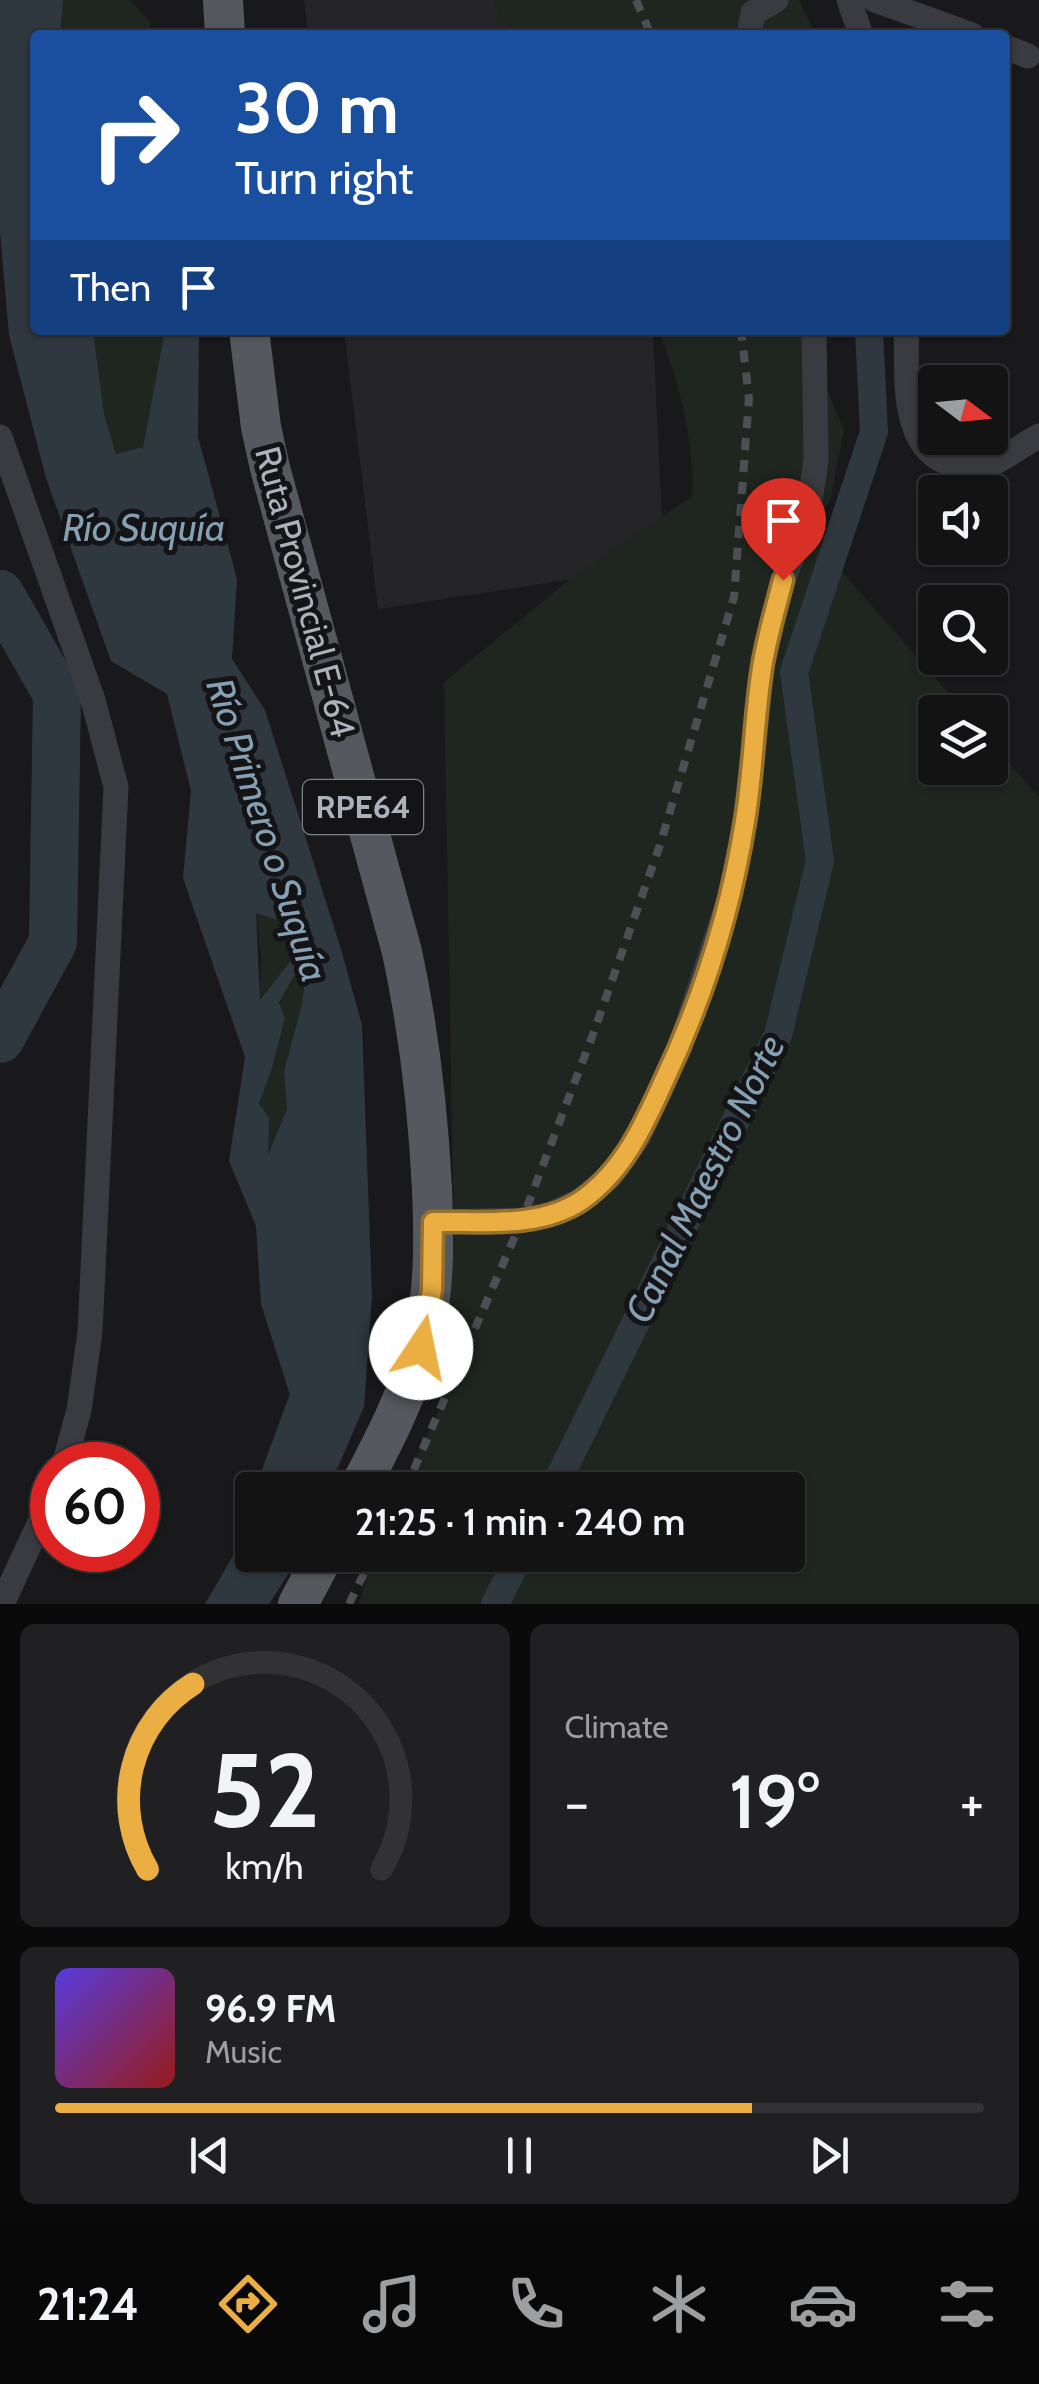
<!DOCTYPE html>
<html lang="en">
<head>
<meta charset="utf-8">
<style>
  body { margin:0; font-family:Cabin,sans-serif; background:#202022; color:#f1f3f6; height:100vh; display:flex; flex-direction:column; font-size:38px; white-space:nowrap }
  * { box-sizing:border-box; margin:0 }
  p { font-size:32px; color:#9d9ea0 }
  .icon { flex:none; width:55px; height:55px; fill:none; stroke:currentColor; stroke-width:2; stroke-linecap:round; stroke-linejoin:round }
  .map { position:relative; height:1604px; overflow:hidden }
  .sheet { display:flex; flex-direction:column; gap:20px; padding:20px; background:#0a0a0b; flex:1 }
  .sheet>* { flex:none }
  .banner { position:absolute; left:30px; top:30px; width:980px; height:305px; border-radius:10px; box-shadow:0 2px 8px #0004,0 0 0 2px #323234; background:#1a4fa0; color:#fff; overflow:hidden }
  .needle { width:65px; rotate:106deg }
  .buttons { position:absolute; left:918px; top:365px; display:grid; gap:20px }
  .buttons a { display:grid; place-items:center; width:90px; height:90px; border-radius:10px; background:#131314; box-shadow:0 2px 8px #0004,0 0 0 2px #323234; font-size:50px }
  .speed { position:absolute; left:30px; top:1442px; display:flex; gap:20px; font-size:50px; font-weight:700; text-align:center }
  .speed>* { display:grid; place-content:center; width:130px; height:130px; border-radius:50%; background:#131314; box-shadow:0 2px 8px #0004,0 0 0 2px #323234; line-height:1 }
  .speed .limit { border:15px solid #d22; background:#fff; color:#111 }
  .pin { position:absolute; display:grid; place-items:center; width:85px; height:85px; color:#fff; margin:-102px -42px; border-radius:50% 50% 50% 0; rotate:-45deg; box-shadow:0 0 10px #0007 }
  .pin .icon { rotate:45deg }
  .me { position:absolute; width:110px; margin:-55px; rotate:11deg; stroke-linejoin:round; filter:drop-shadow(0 0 8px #0008) }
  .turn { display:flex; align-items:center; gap:35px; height:210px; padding:0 40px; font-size:45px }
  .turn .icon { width:130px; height:130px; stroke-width:2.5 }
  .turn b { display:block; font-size:70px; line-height:85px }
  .then { display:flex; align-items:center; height:95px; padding:0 40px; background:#0003; gap:20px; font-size:38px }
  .big { font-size:75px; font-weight:600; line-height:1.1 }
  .sheet .tile { flex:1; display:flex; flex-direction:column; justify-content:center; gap:15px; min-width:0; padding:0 35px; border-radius:15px; background:#202022 }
  .sheet .dial { align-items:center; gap:0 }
  .dial svg { height:260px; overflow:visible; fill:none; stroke:#323234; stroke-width:7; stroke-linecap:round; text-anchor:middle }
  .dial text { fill:#f1f3f6; stroke:none }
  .song { display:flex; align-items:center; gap:30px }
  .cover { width:120px; height:120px; border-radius:15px; background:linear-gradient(135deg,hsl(250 70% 55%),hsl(0 70% 35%)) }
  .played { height:10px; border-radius:5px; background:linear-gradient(90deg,#eaae42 75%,#323234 75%) }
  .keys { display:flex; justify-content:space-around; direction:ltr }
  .heat { display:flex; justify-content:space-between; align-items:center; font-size:55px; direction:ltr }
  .sheet .tiles { flex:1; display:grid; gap:20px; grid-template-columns:1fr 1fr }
  .tile:last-child { grid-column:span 2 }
  .trip { position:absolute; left:235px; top:1472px; width:570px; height:100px; border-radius:10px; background:#131314; box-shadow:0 2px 8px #0004,0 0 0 2px #323234; font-weight:600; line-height:100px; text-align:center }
  .dock { display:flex; height:160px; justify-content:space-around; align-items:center; background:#080808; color:#9d9ea0 }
  .dock .icon { width:70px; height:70px }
  .dock .on { color:#eaae42 }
  .dock b { font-size:45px; color:#f1f3f6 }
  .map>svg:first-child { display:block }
  .built { fill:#252528 }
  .green { fill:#1f2620 }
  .water { fill:#2f383f; fill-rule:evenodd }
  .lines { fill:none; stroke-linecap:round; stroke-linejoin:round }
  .canal { stroke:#2f383f; stroke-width:28 }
  .river { stroke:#2f383f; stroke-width:48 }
  .minor { stroke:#3a3b40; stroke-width:25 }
  .primary { stroke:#56585f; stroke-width:40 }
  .rail { stroke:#4d4f55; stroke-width:8; stroke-dasharray:12 10; stroke-linecap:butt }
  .route-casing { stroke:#98712b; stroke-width:25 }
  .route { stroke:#eaae42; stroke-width:18 }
  .labels { text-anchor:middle; stroke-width:10; stroke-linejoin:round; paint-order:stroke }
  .shield { fill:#141416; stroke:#7e8289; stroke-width:2.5 }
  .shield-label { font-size:32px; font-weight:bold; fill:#acb1ba }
  .street-label { font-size:35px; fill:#acb1ba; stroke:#141416 }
  .water-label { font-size:38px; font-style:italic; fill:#859fb3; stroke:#141416 }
</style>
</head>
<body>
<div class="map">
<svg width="1039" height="1604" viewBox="0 0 1039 1604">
  <rect width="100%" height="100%" fill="#19191b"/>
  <path class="built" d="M304,0h236l14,35h-246z
    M344,330h309l11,235 -286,44z"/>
  <path class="green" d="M63,0h67l21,23 -4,12h-87z
    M493,0h306l17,35h-301l-16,-20z
    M93,330h72l-22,117 -27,7 -12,-40z
    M658,330h144l42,100 -14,71 -22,32 157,179h-30v56h55v-27l49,56v807h-680l14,-49h415v-65h-388l41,-83 13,-169 -10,-556 126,-103 122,-83c3,-56 -13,-114 -34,-166z
    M256,912l28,10 8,37 -33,42 2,-44z
    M293,976l12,3 -3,25 -18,67 3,38 -20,49 -8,-54 12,-33 8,-67z"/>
  <path class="water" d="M0,0h63l-3,35h-25v295h58l11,84 12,40 27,-7 22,-117h34l-1,107 39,142 -5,80 33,51 76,239 21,76 10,271 -8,111 -36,83h-52l22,-33 -9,-65 -28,-88 -5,-78 -27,-65 16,-104 -62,-179 8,-87 -24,-97 -56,-33 -65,-183 -37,-143 -9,-104zM256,913l28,9 8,37 -32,41zM294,976l11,3 -3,25 -18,67 3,38 -19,46 1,-37 -10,-14 12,-33 14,-53 -6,-15z
    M252,1523v32l47,2 -30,47h-64z"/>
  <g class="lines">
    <path class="canal" d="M553,1490l225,-455 42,-174 -26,-189 80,-240 -5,-102
      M495,1604l25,-49"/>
    <path class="river" d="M0,594l57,100 -4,248 -53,97
      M280,1490l38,-103"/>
    <path class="minor" d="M849,0l12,35
      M875,0l97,35
      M749,35l4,-22 23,-13
      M1005,47l23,9
      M906,330c2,45 -8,120 48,135 9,3 22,5 31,2 18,-7 37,-22 54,-31
      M0,437l93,263 23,87 -26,545 -11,78 -15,55
      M433,1222l89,-2 29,-6 29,-13 31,-25 28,-40 41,-89 49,-147 16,-78 18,-160 20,-82 25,-64 8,-56 -2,-130
      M2,1604l50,-108"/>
    <path class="primary" d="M223,0l2,35
      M249,330l12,97 9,41 132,484c17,79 26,156 30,237 2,51 3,103 -10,153 -13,51 -39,101 -64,148
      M298,1604l26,-49"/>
    <path class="rail" d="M636,0l15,35
      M405,1490l117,-270 70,-183 68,-192 74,-248 15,-199 -8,-68
      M349,1604l24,-49"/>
  </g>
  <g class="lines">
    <defs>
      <path id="route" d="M421,1348l11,-58 1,-68c48,-1 107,7 149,-22 41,-29 61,-73 81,-117 39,-82 68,-173 82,-262 9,-53 9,-107 18,-159 5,-28 13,-55 20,-82"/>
    </defs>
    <use href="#route" class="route-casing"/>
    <use href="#route" class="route"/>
  </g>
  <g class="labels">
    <rect class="shield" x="303" y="780" width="120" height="54" rx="8"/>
    <g class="shield-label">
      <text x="363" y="818">RPE64</text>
    </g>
    <g class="street-label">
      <text transform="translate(305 592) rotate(75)" y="12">Ruta Provincial E-64</text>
    </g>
    <g class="water-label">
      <text x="144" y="541">Río Suquía</text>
      <text transform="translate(267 830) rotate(72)" y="13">Río Primero o Suquía</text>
      <text transform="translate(705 1179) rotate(-64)" y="13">Canal Maestro Norte</text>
    </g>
  </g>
</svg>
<div class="buttons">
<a><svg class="needle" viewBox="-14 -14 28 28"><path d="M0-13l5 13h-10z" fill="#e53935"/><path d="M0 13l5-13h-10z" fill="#9d9ea0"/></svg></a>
<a><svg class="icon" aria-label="sound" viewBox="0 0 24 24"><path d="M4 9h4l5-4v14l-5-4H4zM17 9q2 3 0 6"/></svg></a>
<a><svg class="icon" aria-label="search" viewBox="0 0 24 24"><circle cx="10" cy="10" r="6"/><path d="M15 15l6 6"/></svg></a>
<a><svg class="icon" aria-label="layers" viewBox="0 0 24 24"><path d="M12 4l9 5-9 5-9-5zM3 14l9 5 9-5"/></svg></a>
</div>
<div class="speed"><div class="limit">60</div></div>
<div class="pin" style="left:783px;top:580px;background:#d93025"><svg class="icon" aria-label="arrive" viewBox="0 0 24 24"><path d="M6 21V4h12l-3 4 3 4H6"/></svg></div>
<svg class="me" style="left:421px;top:1348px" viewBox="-20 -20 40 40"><circle r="19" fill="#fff"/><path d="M0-13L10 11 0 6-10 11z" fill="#eaae42"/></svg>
<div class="trip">21:25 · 1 min · 240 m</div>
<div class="banner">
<div class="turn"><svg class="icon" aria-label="right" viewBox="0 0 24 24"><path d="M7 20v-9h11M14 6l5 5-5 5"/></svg><div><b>30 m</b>Turn right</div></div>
<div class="then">Then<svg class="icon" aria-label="arrive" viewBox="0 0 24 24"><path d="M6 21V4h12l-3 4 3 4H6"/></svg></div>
</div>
</div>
<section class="sheet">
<div class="tiles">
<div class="tile dial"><svg viewBox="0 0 100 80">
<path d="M14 69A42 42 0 1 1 86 69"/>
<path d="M14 69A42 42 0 0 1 28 12" stroke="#eaae42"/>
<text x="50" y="56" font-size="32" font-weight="700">52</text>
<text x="50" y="72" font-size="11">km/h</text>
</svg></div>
<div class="tile"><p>Climate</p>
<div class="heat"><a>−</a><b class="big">19°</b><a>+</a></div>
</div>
<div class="tile">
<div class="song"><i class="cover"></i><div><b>96.9 FM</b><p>Music</p></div></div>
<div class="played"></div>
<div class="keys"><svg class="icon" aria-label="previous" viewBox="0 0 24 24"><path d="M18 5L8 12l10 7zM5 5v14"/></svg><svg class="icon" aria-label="pause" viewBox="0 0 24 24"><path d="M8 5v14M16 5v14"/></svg><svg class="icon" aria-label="next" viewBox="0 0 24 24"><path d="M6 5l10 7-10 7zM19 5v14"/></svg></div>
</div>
</div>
</section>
<nav class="dock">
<b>21:24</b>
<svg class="icon on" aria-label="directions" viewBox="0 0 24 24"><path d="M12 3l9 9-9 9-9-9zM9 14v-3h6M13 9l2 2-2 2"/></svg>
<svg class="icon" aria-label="music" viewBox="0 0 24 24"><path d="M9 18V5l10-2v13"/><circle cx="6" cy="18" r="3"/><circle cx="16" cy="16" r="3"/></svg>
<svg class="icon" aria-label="phone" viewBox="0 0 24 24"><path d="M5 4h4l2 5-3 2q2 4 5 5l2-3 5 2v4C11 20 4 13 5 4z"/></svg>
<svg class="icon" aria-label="climate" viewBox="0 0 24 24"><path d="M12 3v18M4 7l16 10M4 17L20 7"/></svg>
<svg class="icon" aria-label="car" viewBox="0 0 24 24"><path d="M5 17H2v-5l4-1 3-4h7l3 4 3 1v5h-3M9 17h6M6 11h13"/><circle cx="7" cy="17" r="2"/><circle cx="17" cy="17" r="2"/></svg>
<svg class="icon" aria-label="filters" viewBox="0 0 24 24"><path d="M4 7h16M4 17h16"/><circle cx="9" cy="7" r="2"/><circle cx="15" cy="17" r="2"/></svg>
</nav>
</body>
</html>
